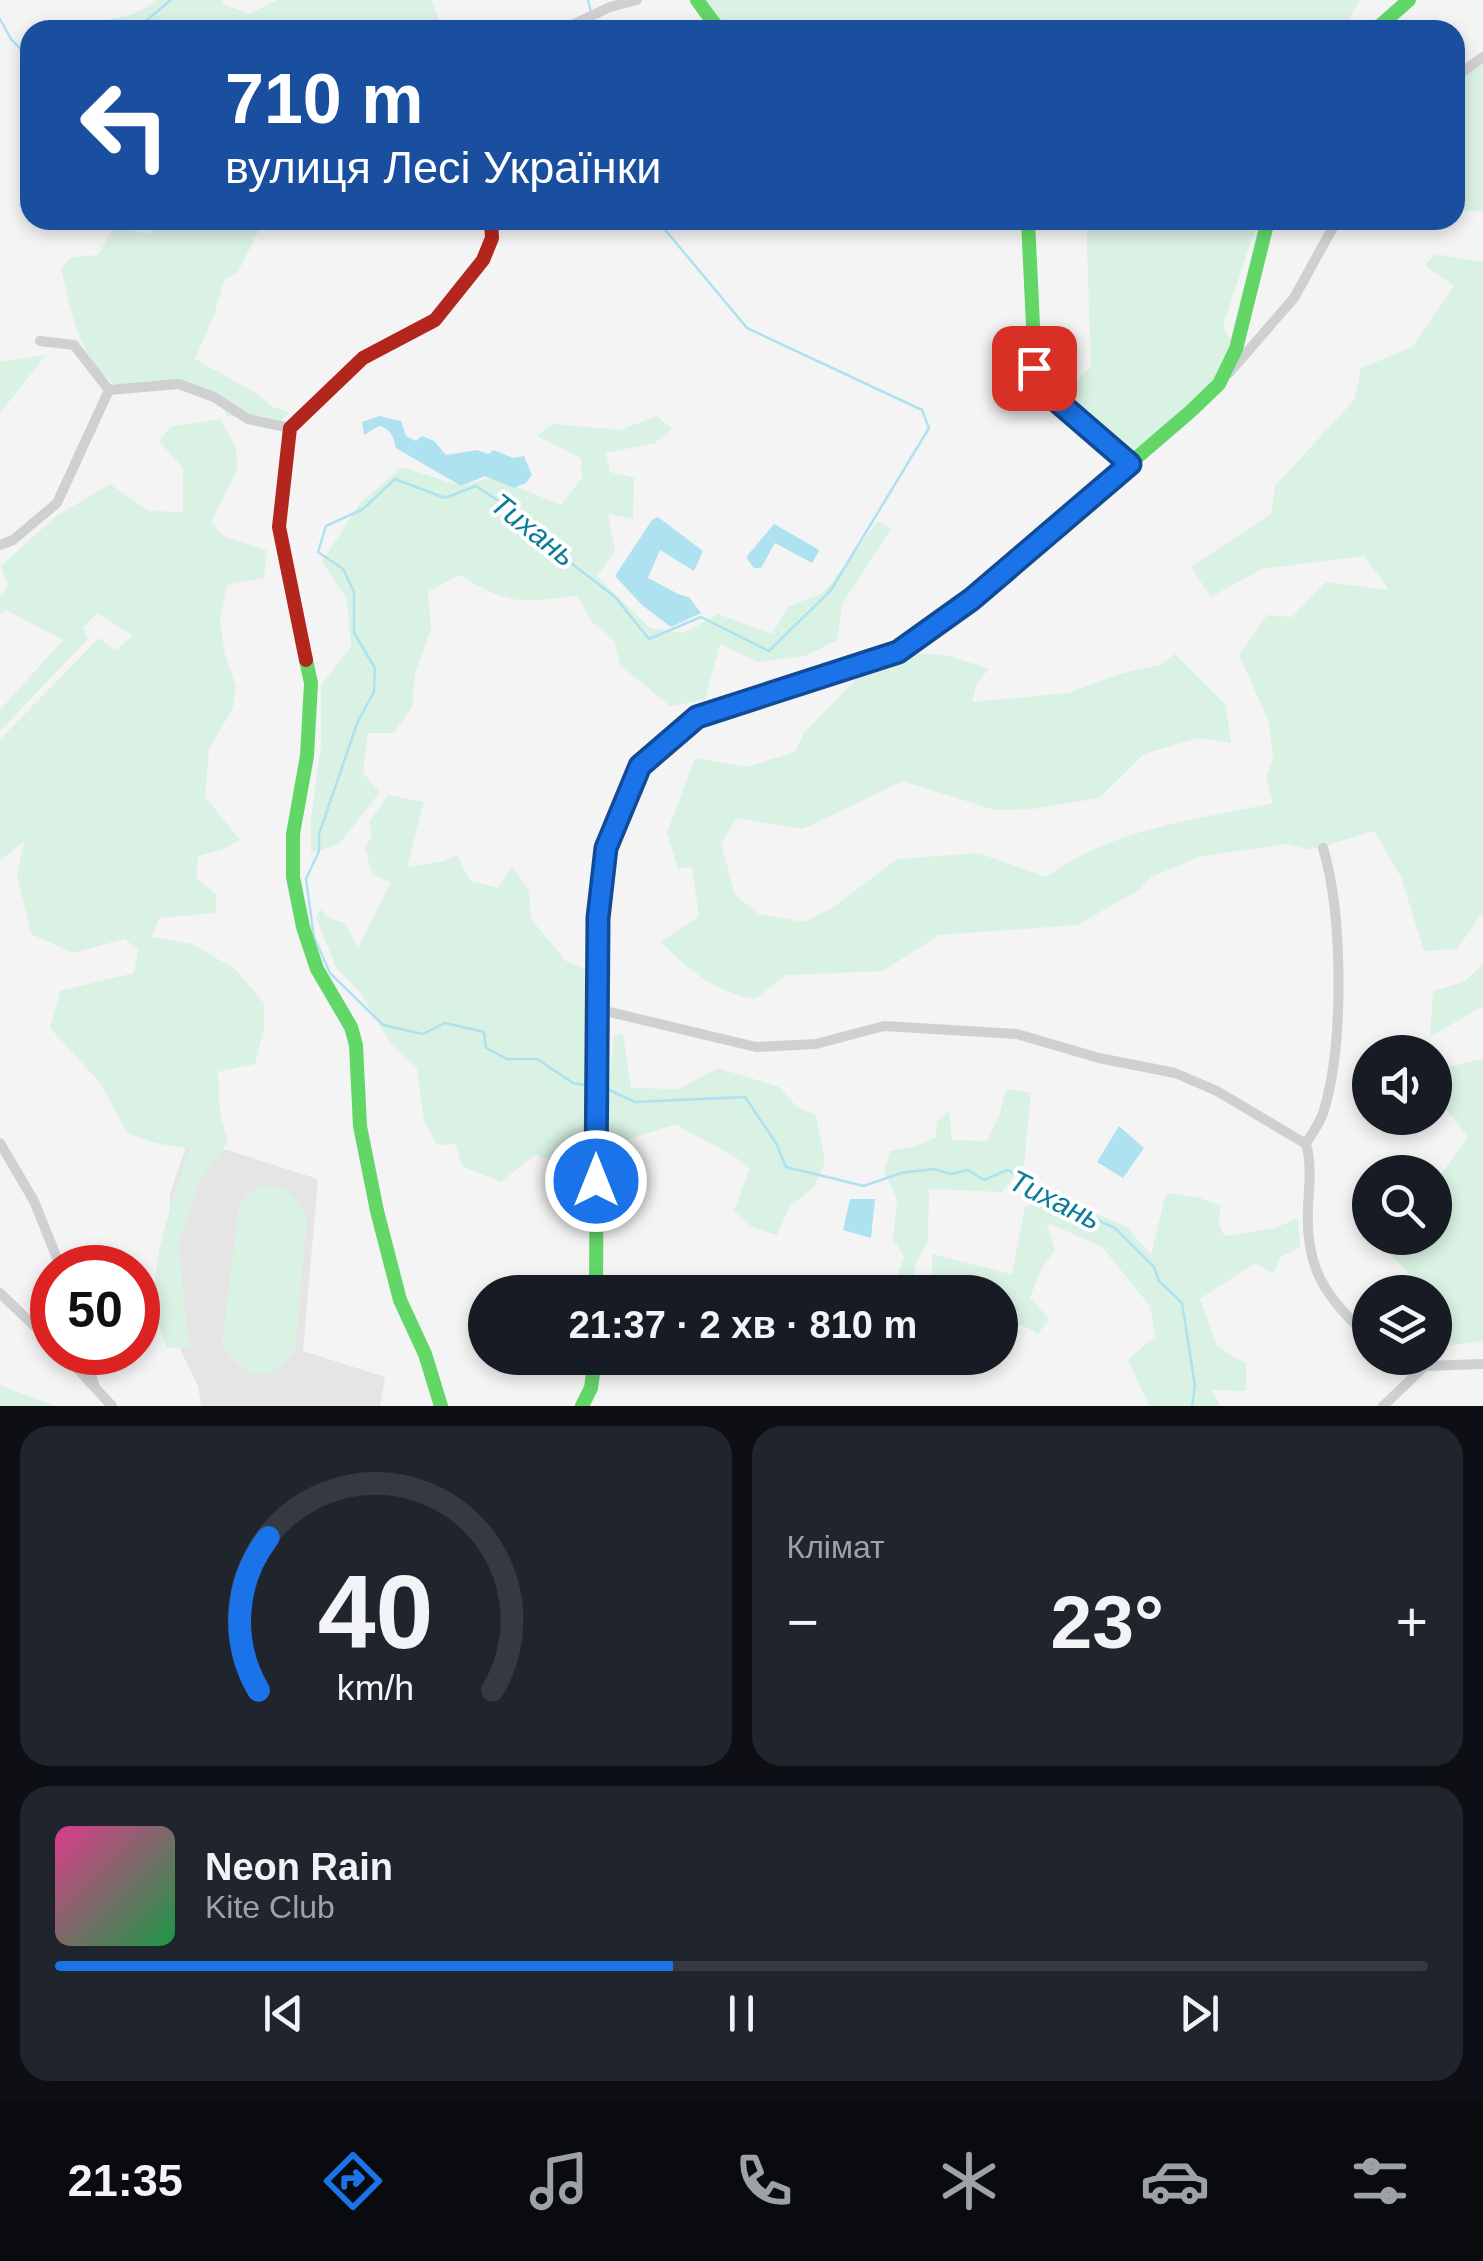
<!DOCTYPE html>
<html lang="uk">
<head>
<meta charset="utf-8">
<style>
  body { margin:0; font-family:Helvetica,sans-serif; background:#20242c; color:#f1f3f6; height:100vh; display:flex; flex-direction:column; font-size:38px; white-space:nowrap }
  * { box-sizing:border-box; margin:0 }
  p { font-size:32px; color:#9ea1a6 }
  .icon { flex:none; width:55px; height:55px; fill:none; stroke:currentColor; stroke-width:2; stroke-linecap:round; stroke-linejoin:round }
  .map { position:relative; height:1406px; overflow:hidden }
  .drawer { display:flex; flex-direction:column; gap:20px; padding:20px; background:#0d0f14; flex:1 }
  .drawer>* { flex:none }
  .hud { position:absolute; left:20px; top:20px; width:1445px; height:210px; border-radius:30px; box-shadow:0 5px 15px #0003; background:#1a4fa0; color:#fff; overflow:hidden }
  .tools { position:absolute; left:1352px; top:1035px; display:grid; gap:20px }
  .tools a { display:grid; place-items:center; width:100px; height:100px; border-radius:50%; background:#171b24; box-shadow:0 5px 15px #0003; font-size:50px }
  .speed { position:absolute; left:30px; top:1245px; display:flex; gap:20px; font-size:50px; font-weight:700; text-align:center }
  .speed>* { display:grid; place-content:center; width:130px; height:130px; border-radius:50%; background:#171b24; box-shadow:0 5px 15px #0003; line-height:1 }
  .speed .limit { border:15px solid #d22; background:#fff; color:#111 }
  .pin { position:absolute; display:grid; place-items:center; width:85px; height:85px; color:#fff; margin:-42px; border-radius:20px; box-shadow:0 5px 15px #0006 }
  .me { position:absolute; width:110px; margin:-55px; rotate:0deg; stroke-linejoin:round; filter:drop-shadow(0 0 8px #0008) }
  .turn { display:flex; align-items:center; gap:35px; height:210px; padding:0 40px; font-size:45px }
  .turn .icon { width:130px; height:130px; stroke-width:2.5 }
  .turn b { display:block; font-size:70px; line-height:85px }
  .big { font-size:75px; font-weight:700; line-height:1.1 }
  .drawer .widget { flex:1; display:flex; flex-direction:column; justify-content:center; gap:15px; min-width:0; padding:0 35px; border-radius:30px; background:#20242c }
  .drawer .dial { align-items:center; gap:0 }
  .dial svg { height:260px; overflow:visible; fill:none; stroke:#363941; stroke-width:7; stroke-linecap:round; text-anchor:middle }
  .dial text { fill:#f1f3f6; stroke:none }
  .song { display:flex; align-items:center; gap:30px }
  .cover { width:120px; height:120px; border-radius:15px; background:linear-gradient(135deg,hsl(330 70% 55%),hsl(140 70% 35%)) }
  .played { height:10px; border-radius:5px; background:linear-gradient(90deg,#1a73e8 45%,#363941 45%) }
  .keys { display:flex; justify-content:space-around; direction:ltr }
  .heat { display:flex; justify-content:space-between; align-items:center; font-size:55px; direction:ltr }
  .drawer .tiles { flex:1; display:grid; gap:20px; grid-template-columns:1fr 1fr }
  .widget:last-child { grid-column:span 2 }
  .trip { position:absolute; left:468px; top:1275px; width:550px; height:100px; border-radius:50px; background:#171b24; box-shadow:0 5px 15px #0003; font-weight:700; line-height:100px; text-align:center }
  .menu { display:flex; height:160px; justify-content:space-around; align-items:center; background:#090b0e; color:#9ea1a6 }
  .menu .icon { width:70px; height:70px }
  .menu .on { color:#1a73e8 }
  .menu b { font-size:45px; color:#f1f3f6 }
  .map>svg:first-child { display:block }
  .education { fill:#e6e5e6 }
  .green { fill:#d9f2e3 }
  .water { fill:#aee2f0 }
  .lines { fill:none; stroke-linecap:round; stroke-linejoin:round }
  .stream { stroke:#aee2f0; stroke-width:2.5 }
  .street { stroke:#ced0d2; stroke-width:10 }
  .fast { stroke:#63d668; stroke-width:14 }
  .jam { stroke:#b3261e; stroke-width:14 }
  .route-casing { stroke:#114b97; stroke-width:25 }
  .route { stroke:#1a73e8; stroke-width:18 }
  .labels { text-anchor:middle; stroke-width:8; stroke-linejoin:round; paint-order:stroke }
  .water-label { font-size:30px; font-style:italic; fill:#0c7c9b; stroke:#fff }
</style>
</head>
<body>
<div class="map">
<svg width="1483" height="1406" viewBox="0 0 1483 1406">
  <rect width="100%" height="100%" fill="#f4f4f4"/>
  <path class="education" d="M189,1138l129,41 -15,172 82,26 -5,29h-179l-3,-20 -17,-35 -12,-93 1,-65z"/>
  <path class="green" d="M155,0h69l-3,3 29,11 27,-14h154l12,30h-360c27,-17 48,-7 72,-30z
    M697,0h663l-18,30h-623z
    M1483,57v154l-28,-1v-133z
    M152,220h112l-26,52 -14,8 -10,36 -19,43 59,33 19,15 16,5 -7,9 -27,-6 -28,1 -11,-24 -68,-11 -29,6c-41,-27 -47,-74 -58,-118l11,-12 26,-2 16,-28 37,7z
    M1086,220h172l-35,106 13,23 -17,35 -89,80 -74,-65 35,-32z
    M1435,254l48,8v650l-26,37 -33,2 -23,-74 -27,-46 -64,19 -22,-6 -86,12 -51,21 -12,13 -62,35 -138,10 -56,36 -97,4 -31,24c-40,-7 -67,-29 -94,-57l38,-26 -7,-49 -14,2 -11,-36 28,-75 52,9 48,-15 9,-19 69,-71 25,-10 48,3 43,14 -12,14 -5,19 96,-9 52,-19 39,-9 16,-11 51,51 5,38 -33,-5 -54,16 -45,44 -66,11 -39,1 -91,-29 -100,48 -66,-11 -16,25 14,52 24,19 45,8 31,-16 62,-47 82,-6 67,24c70,-50 146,-56 227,-74l-7,-26 7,-19 -4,-36 -30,-67 28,-40 25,2 34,-35 63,8 -25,-34 -102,13 -51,28 -20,-30 80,-53 4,-28 80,-87 6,-31 51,-21 42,-61 -29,-21z
    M46,355l-46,58v-51z
    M657,416l15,13 -17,14 -49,10 4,19 24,6 -1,41 -25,-5 7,37 -18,25 53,52 34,5 34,-19 54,20 17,-28 32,-12 9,-9 48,-64 13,8 -49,75 -5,36 -32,16 -47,6 -38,-18 -15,56 -35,6 -50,-41 -6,-25 -22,-18 -15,-26c-59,6 -65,10 -118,-21l-31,17 3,37 -16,44 -3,34 -18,26h-26l-5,40 17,19 -41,52 -28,9v-32l10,-76v-60l30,-38 -4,-48 -25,-37 38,-59 42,-36 59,19 32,-9 68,28 21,-27 -1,-20 -44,-22 16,-12 67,6z
    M220,419l16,28 1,24 -26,51 12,14 44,15 -3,27 -37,7 -7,35 5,35 11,31 -3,22 -24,41 -4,48 35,43 -16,9 -26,7 -1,23 19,15v19l-57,5 -7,19 40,7 43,25 29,34v26l-9,35 -37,8 2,42 8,27 -28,40 -21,61 8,92 6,14h-26c-30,-64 3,-136 23,-199l-35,-6 -28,-10 -26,-49 -51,-56 10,-37 74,-18 4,-23 -13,-11 -52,14 -42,-19 -14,-61 8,-33 -25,21v-122l99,-101 16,12 18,-14 -36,-23 -14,15 5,11 -88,92v-21l63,-70 -57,-30 -6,5v-20l8,-8 -7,-21 54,-49 55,-33 39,27 34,1v-44l-24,-27 11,-14z
    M388,795l36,7 -17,65 37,-6 13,-6 13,26 28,7 14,-22 17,25 2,28 35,42 24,10 -4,185 -26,8 -25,-9 -34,27 -39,-16 -6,-22 -19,1 -13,-24 -7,-53 -25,-23 -31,-51 -25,-27 -20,-49 4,-9 8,9 17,5 13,25 33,-66 -19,-8 -7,-26 7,-12 -3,-14z
    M1483,964v42l-53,31 3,-46 31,-9z
    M623,1034l8,54 47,1 40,-21 61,19 18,20 19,8 9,47 -11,25 -24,19 -13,29 -26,-8 -17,-16 16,-43c-23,-19 -49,-28 -74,-44l-59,19 -12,-16 9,-92z
    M1483,1059v282l-47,6 -1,-55h-7l-49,-48 -3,-6h59v-56l33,-45 -33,-42v-25z
    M1006,1089l25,4 -7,71 -22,28 -73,-3 -1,52 -12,21 -6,30h-18l12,-36 -11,-16 4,-41 -13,-28 6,-20 27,-5 19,-9 1,-15 12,-12 3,30 35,1 13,-28z
    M263,1185c24,2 33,11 44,33l-12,133c-27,34 -51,29 -73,-6l17,-140 9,-11z
    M1166,1193l31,4 24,9 -3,15 6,15 51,-8 23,-10 2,29 -19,10 -8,17 -18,-11 -55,36 17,47 29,18v27l-35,-1 10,16h-72l-21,-46 27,-24 -5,-30 -48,-59 -56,-25 9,28 -16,23 -9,25 19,21 -11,15 -14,-8 -16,-3 -8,18v-49h-68v-38l80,20 13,-67 30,-11 72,31 24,28z
    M0,1385l55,21h-55z"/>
  <path class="water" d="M379,416l22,5 5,15 10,5 6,-5 12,5 12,14 31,-5 11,4 6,-4 19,8 11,-2 8,19 -6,8 -12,5 -29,-12 -24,10 -65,-38c-3,-12 -5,-19 -17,-22l-15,9 -2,-13z
    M658,517l45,34 -9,20 -34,-21 -12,28 30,16 11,3 12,16 -30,14 -29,-22 -27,-29 37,-56z
    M774,524l42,24 3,3 -7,12 -37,-20 -14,25h-7l-7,-9 1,-4z
    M1119,1126l25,22 -21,30 -26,-16z
    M850,1199h25l-4,39 -28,-8z"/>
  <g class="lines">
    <path class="stream" d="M588,0l3,12
      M0,19l11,20 19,20
      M592,21l6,9
      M135,30l36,-30
      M591,1086l-18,-3 -36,-24h-30l-21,-11 -2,-16 -39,-9 -22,11 -40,-9 -53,-52 -16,-36 -8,-58 13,-28v-17l39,-113 16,-29 1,-24 -21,-35v-41l-11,-23 -25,-17 8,-26 37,-17 32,-30 50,19 31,-12 44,29 37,37 58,45 34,42 52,-22 68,34 62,-61 98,-162 -7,-18 -175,-82 -90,-108
      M603,1087l32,15 110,-5 31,46 10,24 78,19 37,-13 33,-4 17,5 17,-4 16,10 23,-10 24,11 11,14 73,33 39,39 5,14 23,22 13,83 -3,20"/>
    <path class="street" d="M561,30l49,-23 27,-7
      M1455,77l28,-20
      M40,341l34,4 35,45
      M1229,373l65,-75 43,-78
      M0,545l13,-5 44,-37 52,-113 70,-6 35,13 34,22 42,9
      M597,1009l159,38 60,-3 68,-18 133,8 82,24 76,15 42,18 89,53c6,21 3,42 2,63 -3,64 18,89 62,132
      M0,1143l34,58 27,67
      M1306,1144c6,-11 15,-22 18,-34 20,-66 19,-196 -1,-262
      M0,1293l52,50
      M62,1352l50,54
      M85,1352l9,33
      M1395,1358l30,8 58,-2
      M1383,1406l42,-40"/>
    <path class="fast" d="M697,0l22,30
      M1375,30l34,-30
      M1028,220l7,148 6,20 89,76
      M306,660l5,23 -4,73 -14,78v43l10,50 14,42 34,58 5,18 4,81 17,85 23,89 25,54 16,52
      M596,1292l2,-374 8,-69 34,-82 57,-50 201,-65 74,-53 219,-188 28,-27 17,-35 32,-129
      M582,1406l9,-18 4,-30"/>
    <path class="jam" d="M306,660l-27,-133 11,-99 73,-70 72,-38 48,-60 9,-22 -1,-18"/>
  </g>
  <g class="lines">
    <defs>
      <path id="route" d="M596,1181l2,-263 8,-70 34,-82 57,-49 201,-65 74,-53 158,-135 -88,-76 -8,-20"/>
    </defs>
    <use href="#route" class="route-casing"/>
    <use href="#route" class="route"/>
  </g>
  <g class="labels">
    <g class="water-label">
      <text transform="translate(533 530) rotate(38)" y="10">Тихань</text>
      <text transform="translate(1055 1200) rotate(26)" y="10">Тихань</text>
    </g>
  </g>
</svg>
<div class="tools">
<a><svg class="icon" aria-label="sound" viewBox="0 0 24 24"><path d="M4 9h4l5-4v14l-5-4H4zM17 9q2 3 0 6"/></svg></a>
<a><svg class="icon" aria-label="search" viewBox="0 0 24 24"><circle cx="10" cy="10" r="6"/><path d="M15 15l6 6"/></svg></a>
<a><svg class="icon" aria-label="layers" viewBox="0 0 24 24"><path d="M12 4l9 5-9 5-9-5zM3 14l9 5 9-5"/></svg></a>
</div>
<div class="speed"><div class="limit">50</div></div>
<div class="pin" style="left:1034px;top:368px;background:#d93025"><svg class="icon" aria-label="arrive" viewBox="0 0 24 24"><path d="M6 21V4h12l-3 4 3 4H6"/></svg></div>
<svg class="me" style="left:596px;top:1181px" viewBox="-20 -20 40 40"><circle r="17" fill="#1a73e8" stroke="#fff" stroke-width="3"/><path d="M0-11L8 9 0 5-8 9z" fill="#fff"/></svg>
<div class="trip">21:37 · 2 хв · 810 m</div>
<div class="hud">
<div class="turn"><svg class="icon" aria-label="left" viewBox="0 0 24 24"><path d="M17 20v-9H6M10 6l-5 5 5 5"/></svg><div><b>710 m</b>вулиця Лесі Українки</div></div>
</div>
</div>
<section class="drawer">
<div class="tiles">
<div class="widget dial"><svg viewBox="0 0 100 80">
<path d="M14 69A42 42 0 1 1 86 69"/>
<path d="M14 69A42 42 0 0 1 17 22" stroke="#1a73e8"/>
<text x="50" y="56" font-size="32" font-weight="700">40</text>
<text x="50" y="72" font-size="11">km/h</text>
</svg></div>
<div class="widget"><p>Клімат</p>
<div class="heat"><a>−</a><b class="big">23°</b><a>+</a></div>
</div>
<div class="widget">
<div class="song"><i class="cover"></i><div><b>Neon Rain</b><p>Kite Club</p></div></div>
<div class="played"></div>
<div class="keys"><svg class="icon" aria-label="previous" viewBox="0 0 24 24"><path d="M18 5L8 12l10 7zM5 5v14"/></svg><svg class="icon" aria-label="pause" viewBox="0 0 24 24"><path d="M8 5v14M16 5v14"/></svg><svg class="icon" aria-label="next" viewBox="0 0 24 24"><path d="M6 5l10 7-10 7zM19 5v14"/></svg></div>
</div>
</div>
</section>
<nav class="menu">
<b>21:35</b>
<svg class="icon on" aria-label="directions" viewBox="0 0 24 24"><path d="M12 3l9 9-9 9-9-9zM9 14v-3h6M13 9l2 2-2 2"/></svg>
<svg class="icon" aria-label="music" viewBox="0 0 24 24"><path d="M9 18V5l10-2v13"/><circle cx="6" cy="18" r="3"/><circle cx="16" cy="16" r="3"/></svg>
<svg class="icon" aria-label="phone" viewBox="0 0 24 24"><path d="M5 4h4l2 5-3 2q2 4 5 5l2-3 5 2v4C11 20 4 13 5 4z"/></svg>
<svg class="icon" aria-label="climate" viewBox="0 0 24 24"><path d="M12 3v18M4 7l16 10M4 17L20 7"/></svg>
<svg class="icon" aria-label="car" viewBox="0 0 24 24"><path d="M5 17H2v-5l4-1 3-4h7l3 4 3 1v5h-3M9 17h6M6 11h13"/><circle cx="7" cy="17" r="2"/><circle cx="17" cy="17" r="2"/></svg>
<svg class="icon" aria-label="filters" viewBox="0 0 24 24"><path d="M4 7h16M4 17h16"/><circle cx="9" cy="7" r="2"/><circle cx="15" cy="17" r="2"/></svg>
</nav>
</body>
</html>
